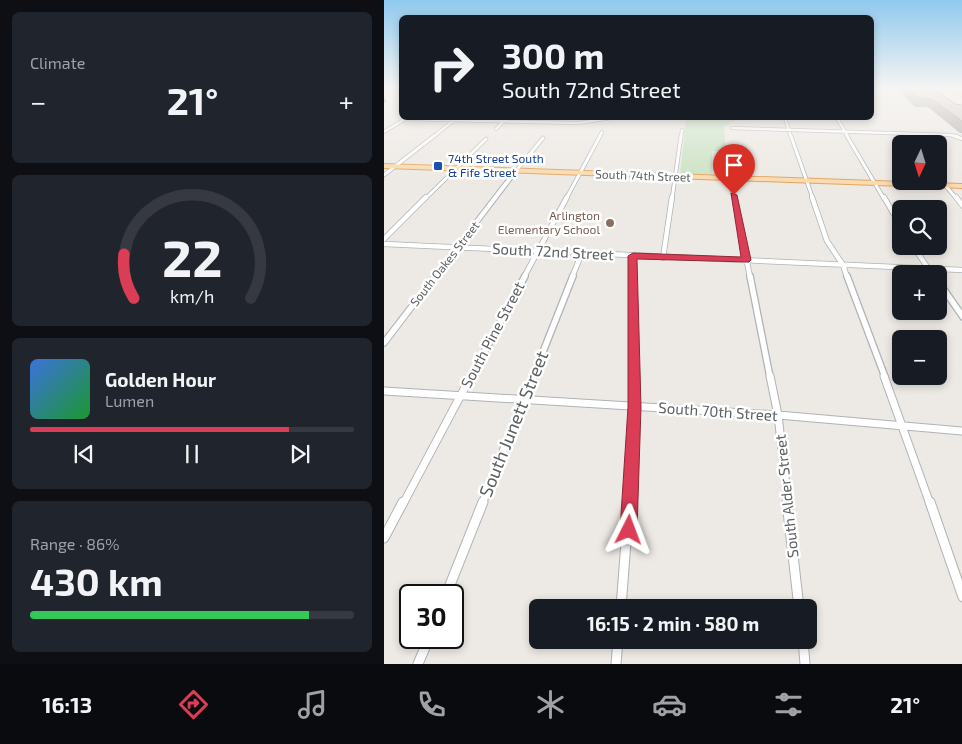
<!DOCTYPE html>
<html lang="en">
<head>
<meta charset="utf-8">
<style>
  body { margin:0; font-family:"Exo 2",sans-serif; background:#20242c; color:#f1f3f6; height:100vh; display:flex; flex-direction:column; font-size:19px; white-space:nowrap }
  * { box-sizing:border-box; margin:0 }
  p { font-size:16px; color:#9ea1a6 }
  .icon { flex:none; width:28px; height:28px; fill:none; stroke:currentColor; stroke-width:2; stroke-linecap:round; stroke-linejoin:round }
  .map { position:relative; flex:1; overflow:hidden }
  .panel { display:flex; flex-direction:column; gap:12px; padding:12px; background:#0d0f14; width:384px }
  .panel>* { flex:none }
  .guide { position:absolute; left:15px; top:15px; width:475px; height:105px; border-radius:8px; box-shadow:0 2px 8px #0003; background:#171b24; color:#f1f3f6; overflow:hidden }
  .needle { width:32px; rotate:184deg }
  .buttons { position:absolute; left:508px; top:135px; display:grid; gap:10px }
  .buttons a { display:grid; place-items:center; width:55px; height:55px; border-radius:8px; background:#171b24; box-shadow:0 2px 8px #0003; font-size:25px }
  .speed { position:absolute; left:15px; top:584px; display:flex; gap:10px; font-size:25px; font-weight:700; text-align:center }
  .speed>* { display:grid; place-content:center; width:65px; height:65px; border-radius:50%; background:#171b24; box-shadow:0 2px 8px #0003; line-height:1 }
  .speed .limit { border:2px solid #111; border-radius:8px; background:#fff; color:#111 }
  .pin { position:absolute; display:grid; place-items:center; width:42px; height:42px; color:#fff; margin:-51px -21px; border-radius:50% 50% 50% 0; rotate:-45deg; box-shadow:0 0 5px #0007 }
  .pin .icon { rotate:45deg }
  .me { position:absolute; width:55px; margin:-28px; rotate:3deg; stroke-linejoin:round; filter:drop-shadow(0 0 4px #0008) }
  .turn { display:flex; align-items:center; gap:18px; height:105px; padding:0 20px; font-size:22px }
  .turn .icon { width:65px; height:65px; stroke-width:2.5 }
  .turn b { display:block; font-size:35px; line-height:42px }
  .big { font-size:38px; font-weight:700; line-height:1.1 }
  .panel .widget { flex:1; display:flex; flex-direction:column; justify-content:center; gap:8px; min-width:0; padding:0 18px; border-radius:8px; background:#20242c }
  .panel .dial { align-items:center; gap:0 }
  .dial svg { height:130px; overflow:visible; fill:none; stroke:#363941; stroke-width:7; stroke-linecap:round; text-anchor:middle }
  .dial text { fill:#f1f3f6; stroke:none }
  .song { display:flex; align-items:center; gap:15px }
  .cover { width:60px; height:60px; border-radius:8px; background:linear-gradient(135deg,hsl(220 70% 55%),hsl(130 70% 35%)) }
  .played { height:5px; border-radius:2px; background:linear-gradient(90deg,#da3d55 80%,#363941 80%) }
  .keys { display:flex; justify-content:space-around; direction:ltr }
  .heat { display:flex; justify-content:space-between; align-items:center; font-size:28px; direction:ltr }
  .charge { height:8px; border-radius:4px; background:linear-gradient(90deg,#34c759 86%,#363941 0) }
  .trip { position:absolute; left:145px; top:599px; width:288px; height:50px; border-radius:8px; background:#171b24; box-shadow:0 2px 8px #0003; font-weight:700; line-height:50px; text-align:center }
  .tab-bar { display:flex; height:80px; justify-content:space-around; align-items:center; background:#090b0e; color:#9ea1a6 }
  .tab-bar .icon { width:35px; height:35px }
  .tab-bar .selected { color:#da3d55 }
  .tab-bar b { font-size:22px; color:#f1f3f6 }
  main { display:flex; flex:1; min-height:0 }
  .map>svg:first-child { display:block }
  .green { fill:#cae3c3 }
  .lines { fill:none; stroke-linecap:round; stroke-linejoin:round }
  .minor-far5-casing { stroke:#afb3b5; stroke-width:4 }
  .minor-far4-casing { stroke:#afb3b5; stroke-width:4.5 }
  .minor-far3-casing { stroke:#afb3b5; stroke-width:6 }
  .minor-far2-casing { stroke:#afb3b5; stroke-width:8 }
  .minor-far1-casing { stroke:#afb3b5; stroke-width:9 }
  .minor-casing { stroke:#afb3b5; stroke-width:11 }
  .tertiary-casing { stroke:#afb3b5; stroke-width:2 }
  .primary-casing { stroke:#e5a465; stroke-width:2 }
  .minor-far5 { stroke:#fff; stroke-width:2.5 }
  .minor-far4 { stroke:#fff; stroke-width:3 }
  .minor-far3 { stroke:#fff; stroke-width:4.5 }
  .minor-far2 { stroke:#fff; stroke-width:5.5 }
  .minor-far1 { stroke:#fff; stroke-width:7 }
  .minor { stroke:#fff; stroke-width:9 }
  .tertiary { fill:#fff; fill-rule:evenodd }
  .primary { fill:#f8dbae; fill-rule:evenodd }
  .wall { fill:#ada9a5 }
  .shaded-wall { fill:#8d8986 }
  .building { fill:#c9c4c0; stroke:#8d8986 }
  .route { fill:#da3d55; stroke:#8e2837 }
  .transit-dot { fill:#1a4fb4; stroke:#fff; stroke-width:2 }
  .education-dot { fill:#8d6e63; stroke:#fff; stroke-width:2 }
  .labels { text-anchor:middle; stroke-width:5; stroke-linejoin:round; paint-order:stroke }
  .far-transit-label { font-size:12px; fill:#164399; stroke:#fff; text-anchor:start }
  .far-street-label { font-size:12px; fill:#5c6163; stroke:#fff }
  .far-education-label { font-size:12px; fill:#785e54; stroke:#fff; text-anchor:end }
  .street-label { font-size:15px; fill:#5c6163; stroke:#fff }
  .near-street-label { font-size:18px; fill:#5c6163; stroke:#fff }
</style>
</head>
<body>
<main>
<section class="panel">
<div class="widget"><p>Climate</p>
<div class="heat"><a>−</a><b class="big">21°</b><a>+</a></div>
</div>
<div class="widget dial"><svg viewBox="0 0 100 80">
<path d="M14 69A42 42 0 1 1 86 69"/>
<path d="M14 69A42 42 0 0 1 8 42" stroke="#da3d55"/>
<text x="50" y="56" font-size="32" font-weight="700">22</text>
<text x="50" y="72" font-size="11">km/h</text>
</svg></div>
<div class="widget">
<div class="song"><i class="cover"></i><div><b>Golden Hour</b><p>Lumen</p></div></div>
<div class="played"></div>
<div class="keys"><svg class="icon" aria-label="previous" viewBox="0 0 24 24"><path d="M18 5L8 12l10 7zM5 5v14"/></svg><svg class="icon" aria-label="pause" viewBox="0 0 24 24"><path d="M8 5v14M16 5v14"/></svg><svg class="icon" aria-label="next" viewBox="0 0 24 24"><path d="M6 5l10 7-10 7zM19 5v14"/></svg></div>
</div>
<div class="widget"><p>Range · 86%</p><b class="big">430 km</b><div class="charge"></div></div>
</section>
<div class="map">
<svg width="579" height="664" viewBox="0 0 579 664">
  <rect width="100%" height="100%" fill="#ede9e4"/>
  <path class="green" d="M302,118h53l-15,9 2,24h-14v24h-32z"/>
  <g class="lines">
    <defs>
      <path id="minor-far5" d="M401,118l6,19
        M453,118l11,19
        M348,128l218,7 9,2
        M112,129l11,-11
        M0,132l21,-13 173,4 33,-5h50
        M517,134l3,3
        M49,137l21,-17
        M215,137l3,-5
        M297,137l1,-7"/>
      <path id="minor-far4" d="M407,136l22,63
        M463,136l37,63
        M518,136l8,8
        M570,136l9,3
        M132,171l27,-33
        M0,175l50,-39
        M554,177l19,22
        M346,179l4,20
        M41,199l61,-60
        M182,199l34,-63
        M288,199l9,-63"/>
      <path id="minor-far3" d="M350,197l16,80
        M428,197l15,44 16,24 4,12
        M500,197l16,28
        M572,197l7,9
        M0,239l42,-42
        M0,244l579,26
        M529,246l19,28
        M249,256v21
        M279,258l9,-61
        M140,277l43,-80
        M188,277l10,-24"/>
      <path id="minor-far2" d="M249,276l2,101
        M366,276l20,101
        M463,276l38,101
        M554,281l25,36
        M87,377l54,-101
        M149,377l40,-101"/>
      <path id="minor-far1" d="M386,376l8,39 10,89
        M500,376l46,128
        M0,391l394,24 185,16
        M19,504l68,-128
        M98,504l51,-128
        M245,504l6,-97v-31"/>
      <path id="minor" d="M403,502l12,106
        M546,502l33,95
        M0,538l19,-36
        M62,595l37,-93
        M237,608l8,-106
        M419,640l2,24
        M34,664l11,-26
        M232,664l2,-24"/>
      <path id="tertiary" d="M130,170l4,1 -132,174 -2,1v-8z"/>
      <path id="primary" d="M565,88h4l10,6v3z
        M0,164l579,20v4l-579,-20z"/>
    </defs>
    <use href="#minor-far5" class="minor-far5-casing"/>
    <use href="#minor-far4" class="minor-far4-casing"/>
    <use href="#minor-far3" class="minor-far3-casing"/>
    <use href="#minor-far2" class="minor-far2-casing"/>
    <use href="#minor-far1" class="minor-far1-casing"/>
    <use href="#minor" class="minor-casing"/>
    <use href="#tertiary" class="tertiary-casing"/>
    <use href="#primary" class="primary-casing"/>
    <use href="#minor-far5" class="minor-far5"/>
    <use href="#minor-far4" class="minor-far4"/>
    <use href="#minor-far3" class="minor-far3"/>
    <use href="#minor-far2" class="minor-far2"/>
    <use href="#minor-far1" class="minor-far1"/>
    <use href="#minor" class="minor"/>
    <use href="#tertiary" class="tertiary"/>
    <use href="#primary" class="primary"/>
  </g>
  <path class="wall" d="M513,88h36l22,16 8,1v28h-3l-32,-26h-13l-18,-18z"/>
  <path class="shaded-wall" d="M0,96l3,6 -3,1z"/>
  <path class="building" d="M523,88h26l22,16 8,1v17l-31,-23 -13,-1z"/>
  <linearGradient id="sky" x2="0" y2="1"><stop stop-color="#8fc9ee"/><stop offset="0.49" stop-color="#f7f5f3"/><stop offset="1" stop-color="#f7f5f3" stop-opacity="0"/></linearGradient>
  <rect width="579" height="181" fill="url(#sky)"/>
  <path class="route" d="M347,193l6,2 14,65 -2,2 -112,-3 4,148 -4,123 -2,6 -6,3 -6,-3 -3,-6 8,-123v-151l5,-3 108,4z"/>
  <rect class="transit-dot" x="49" y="161" width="10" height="10" rx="2.5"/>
  <circle class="education-dot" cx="226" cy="223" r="5"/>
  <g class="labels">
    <g class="far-transit-label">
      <text x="64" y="163">74th Street South<tspan x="64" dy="14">&amp; Fife Street</tspan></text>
    </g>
    <g class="far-street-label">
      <text transform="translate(259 176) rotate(2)" y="4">South 74th Street</text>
      <text transform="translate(61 264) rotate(-52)" y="4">South Oakes Street</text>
    </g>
    <g class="far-education-label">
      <text x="216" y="220">Arlington<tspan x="216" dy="14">Elementary School</tspan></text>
    </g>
    <g class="street-label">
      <text transform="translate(169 252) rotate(3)" y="5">South 72nd Street</text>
      <text transform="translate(109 335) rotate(-62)" y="5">South Pine Street</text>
      <text transform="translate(334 412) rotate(4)" y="5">South 70th Street</text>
      <text transform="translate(403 496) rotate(-96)" y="5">South Alder Street</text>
    </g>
    <g class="near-street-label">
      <text transform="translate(130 424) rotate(-68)" y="6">South Junett Street</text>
    </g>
  </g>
</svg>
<div class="buttons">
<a><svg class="needle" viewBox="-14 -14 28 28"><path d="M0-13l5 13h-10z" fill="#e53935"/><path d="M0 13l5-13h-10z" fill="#9ea1a6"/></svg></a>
<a><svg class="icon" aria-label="search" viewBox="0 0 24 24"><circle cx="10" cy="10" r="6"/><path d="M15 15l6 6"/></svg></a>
<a>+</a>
<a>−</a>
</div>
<div class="speed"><div class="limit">30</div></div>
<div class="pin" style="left:350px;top:195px;background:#d93025"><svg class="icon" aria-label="arrive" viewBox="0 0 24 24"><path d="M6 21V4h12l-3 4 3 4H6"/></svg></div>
<svg class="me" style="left:245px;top:530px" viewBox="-20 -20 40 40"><path d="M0-17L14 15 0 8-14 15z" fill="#da3d55" stroke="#fff" stroke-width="4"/></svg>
<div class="trip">16:15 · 2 min · 580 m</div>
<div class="guide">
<div class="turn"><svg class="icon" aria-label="right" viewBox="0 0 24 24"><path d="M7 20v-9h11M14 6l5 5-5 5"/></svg><div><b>300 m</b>South 72nd Street</div></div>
</div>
</div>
</main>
<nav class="tab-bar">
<b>16:13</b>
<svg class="icon selected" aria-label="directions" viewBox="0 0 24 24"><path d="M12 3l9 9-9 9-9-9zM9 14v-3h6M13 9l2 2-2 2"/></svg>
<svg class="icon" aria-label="music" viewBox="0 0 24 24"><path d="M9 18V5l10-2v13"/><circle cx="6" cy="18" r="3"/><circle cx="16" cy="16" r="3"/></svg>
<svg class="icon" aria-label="phone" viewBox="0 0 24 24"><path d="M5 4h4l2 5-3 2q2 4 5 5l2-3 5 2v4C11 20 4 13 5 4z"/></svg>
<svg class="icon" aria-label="climate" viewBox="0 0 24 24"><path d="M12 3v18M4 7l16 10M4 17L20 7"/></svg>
<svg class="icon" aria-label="car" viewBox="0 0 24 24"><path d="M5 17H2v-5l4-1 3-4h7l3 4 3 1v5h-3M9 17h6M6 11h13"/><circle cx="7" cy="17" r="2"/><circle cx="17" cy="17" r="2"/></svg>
<svg class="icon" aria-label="filters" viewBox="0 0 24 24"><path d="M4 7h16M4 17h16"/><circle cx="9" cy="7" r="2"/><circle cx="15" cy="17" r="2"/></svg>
<b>21°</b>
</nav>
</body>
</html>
